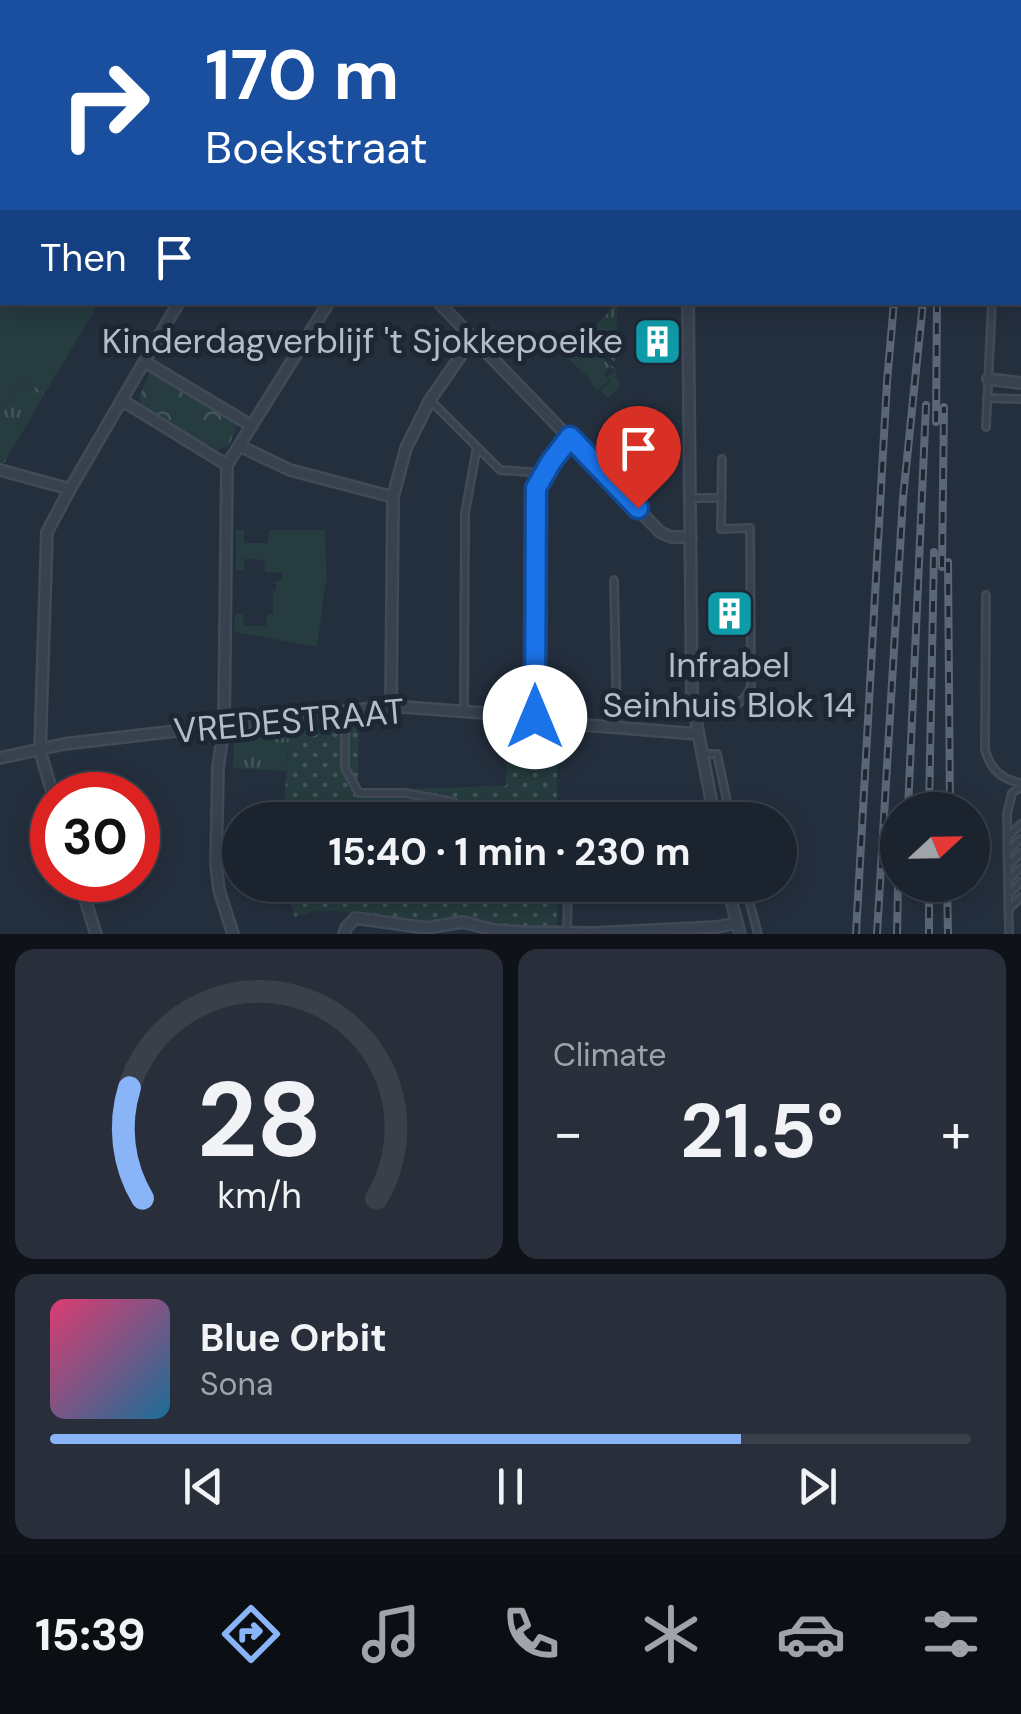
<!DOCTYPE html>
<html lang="en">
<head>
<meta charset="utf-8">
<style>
  body { margin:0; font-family:"DM Sans",sans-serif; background:#282f3a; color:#f1f3f6; height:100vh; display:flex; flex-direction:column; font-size:38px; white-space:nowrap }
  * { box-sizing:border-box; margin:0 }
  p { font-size:32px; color:#a0a4aa }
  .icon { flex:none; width:55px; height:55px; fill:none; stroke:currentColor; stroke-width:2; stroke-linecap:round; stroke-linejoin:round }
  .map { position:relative; height:934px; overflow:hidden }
  .details { display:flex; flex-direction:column; gap:15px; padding:15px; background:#0f1319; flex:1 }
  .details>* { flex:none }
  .guide { position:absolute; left:0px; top:0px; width:1022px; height:305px; box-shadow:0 5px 25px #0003,0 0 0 2px #39404a; background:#1a4fa0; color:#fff; overflow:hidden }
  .needle { width:65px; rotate:68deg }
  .fabs { position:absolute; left:880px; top:792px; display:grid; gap:20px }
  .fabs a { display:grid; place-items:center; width:110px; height:110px; border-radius:50%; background:#1b232e; box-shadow:0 5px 25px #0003,0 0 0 2px #39404a; font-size:50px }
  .speed { position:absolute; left:30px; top:772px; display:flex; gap:20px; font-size:50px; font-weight:700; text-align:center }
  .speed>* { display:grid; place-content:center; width:130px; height:130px; border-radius:50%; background:#1b232e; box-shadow:0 5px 25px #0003,0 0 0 2px #39404a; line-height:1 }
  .speed .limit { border:15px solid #d22; background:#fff; color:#111 }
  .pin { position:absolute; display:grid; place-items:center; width:85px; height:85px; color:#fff; margin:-102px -42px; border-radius:50% 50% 50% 0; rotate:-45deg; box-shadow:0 0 10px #0007 }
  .pin .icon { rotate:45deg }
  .me { position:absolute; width:110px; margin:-55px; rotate:0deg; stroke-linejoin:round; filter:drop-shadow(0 0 8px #0008) }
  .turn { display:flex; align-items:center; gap:35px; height:210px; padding:0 40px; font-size:45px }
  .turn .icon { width:130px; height:130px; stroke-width:2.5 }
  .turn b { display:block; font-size:70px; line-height:85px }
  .then { display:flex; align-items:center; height:95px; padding:0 40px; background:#0003; gap:20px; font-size:38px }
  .big { font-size:75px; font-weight:700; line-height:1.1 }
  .details .tile { flex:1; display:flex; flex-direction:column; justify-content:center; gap:15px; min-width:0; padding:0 35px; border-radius:20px; background:#282f3a }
  .details .dial { align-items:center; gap:0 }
  .dial svg { height:260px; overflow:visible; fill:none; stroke:#39404a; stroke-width:7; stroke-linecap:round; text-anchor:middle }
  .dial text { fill:#f1f3f6; stroke:none }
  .song { display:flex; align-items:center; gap:30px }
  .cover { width:120px; height:120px; border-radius:15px; background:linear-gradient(135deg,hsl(340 70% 55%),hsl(200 70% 35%)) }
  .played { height:10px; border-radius:5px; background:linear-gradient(90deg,#8ab4f8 75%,#39404a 75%) }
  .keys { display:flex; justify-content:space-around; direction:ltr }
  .heat { display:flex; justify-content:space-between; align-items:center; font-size:55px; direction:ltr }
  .details .tiles { flex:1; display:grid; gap:15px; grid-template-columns:1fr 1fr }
  .tile:last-child { grid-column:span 2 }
  .trip { position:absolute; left:222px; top:802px; width:575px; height:100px; border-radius:50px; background:#1b232e; box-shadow:0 5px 25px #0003,0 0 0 2px #39404a; font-weight:700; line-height:100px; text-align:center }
  .tabs { display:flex; height:160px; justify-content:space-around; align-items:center; background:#0b0e12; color:#a0a4aa }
  .tabs .icon { width:70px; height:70px }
  .tabs .on { color:#8ab4f8 }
  .tabs b { font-size:45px; color:#f1f3f6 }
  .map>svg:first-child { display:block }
  .grass { fill:url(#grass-tufts) }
  .forest { fill:url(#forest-crowns) }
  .park { fill:url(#park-dots) }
  .garden { fill:#263c3f }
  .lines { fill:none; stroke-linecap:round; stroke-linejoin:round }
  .lane-casing { stroke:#414a57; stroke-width:10 }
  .street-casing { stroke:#414a57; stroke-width:14 }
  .lane { stroke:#38414e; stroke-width:5 }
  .street { stroke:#38414e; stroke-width:9 }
  .rail-casing { stroke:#5a6575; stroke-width:8 }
  .rail { stroke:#1d2633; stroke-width:4; stroke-dasharray:11; stroke-linecap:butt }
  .route-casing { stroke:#114b97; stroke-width:25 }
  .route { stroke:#1a73e8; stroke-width:18 }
  .labels { text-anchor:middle; stroke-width:10; stroke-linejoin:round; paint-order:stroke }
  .poi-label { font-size:35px; fill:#b4bcc9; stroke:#1d2633; text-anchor:end }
  .street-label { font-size:35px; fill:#b4bcc9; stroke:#1d2633 }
</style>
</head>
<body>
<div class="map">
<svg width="1021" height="934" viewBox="0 0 1021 934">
  <defs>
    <pattern id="grass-tufts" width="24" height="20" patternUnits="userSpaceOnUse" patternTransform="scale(2.5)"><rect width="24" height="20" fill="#263c3f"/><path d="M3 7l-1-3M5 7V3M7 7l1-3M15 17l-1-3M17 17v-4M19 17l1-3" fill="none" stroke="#435659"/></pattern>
    <pattern id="forest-crowns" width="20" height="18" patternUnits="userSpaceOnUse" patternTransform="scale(2.5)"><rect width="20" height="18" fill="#263c3f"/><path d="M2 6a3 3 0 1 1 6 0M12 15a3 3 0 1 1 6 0" fill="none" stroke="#435659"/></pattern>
    <pattern id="park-dots" width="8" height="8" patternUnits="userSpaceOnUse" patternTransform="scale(2.5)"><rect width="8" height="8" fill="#263c3f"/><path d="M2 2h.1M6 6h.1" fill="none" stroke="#435659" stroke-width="1.8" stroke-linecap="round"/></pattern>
  </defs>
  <rect width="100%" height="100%" fill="#242f3e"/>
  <path class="grass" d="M617,304l-1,56 -2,2 -6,-7 -5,5 13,9v8l4,9 -12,12 -7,-7 10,-10 -4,-4 7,-6 -4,-4 -6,6 4,8 -11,10 -11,-16 -21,-19z
    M21,378l24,15 -42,72 -3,-1v-51z
    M290,725l-4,46 -53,-3 1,-32 6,-4z"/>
  <path class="forest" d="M151,370l87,53 -9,22 -11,5 -68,-38 -9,-8 -2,-7z"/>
  <path class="park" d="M359,720l-1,64 3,4 8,2 137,-4 3,-59 48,6v87h-274l7,-95z
    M285,885h272v47l-41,-1 -54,-11 -35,6 -62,-9 -26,-6h-23l-21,6z"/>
  <path class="garden" d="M0,93l2,2v207l97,1 -54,90 -24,-15 -21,35z
    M236,530h8v13h24l1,-13h56l2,52 -2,3 -8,62 -83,-15 1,-18h8v12h23l1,-11 6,-1v-21l-2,-2h5v-7l-6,-2 12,-1v-8l-17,-1 -1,-12 -20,-1v12l-8,-1z"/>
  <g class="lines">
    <defs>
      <path id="lane" d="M27,0l4,2
        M978,0v2
        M685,2v-2
        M0,3l2,-3
        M987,398l34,1
        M430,400l70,70 43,3
        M986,427l6,-125
        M690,498h32
        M614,580l3,147
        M986,595l-1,155c6,20 16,29 36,33
        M464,709l1,-196 12,-66
        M345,711v57l14,25h46l49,9
        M694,713c24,-3 49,-2 57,-27l-1,-158 -29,1 1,-70
        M702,754h15l14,66
        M665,809h47
        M1007,838l14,-14
        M1007,852l14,-13
        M1008,866l13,-13
        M1008,880l13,-12
        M745,885l13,49
        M1010,893l11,-11
        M1010,908l11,-11
        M567,933l1,-48
        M1009,934l-2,-120 5,-21 9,-6"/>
      <path id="street" d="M134,0l3,2
        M36,2l2,-2
        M289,2l3,-2
        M474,2l2,-2
        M518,2l2,-2
        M664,2v-2
        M0,48l2,-4
        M0,84l2,3
        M438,302l222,230 11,5h20
        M688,302l4,398 23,120
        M145,362l107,64
        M988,379l33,4
        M123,401l104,64
        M240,446l50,24 103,27
        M0,470l70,19
        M391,706l2,-209 13,-49 24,-48 43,-62
        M535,717l1,-229 15,-26 19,-25
        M0,758l64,-14 327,-38 144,11 25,6 138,11
        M53,795l-13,-44 7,-219 23,-43 109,-187
        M79,880l17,54
        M727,885l13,49
        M233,934l-14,-44 -3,-26 2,-96 6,-43 3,-260 102,-163
        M344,934l2,-6 9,-10 72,10 36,-6 31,8 27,2 72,1 124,-6 19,-4"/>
    </defs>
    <use href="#lane" class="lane-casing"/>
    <use href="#street" class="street-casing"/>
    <use href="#lane" class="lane"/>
    <use href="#street" class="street"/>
    <defs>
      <path id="rail" d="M922,0v2
        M944,2v-2
        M936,422l1,-120
        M948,562l2,248
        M942,567l2,-160
        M908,810l18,-405
        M929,810l5,-258
        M929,885v49
        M947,885l1,49
        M856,934l31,-552 7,-80
        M877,934l26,-436 20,-196
        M897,934l1,-49"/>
    </defs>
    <use href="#rail" class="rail-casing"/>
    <use href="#rail" class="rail"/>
  </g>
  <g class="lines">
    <defs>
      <path id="route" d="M535,717l1,-229 15,-26 19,-25 68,71"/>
    </defs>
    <use href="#route" class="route-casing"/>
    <use href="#route" class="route"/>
  </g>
  <defs>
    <symbol id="building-square" viewBox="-11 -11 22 22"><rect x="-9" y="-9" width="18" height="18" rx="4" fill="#0f9aa8" stroke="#1d2633"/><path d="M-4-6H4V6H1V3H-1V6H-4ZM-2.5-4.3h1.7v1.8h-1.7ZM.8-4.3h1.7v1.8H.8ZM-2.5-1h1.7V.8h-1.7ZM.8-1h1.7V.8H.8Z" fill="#fff"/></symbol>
  </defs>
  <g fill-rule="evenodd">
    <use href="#building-square" x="630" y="314" width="55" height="55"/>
    <use href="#building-square" x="702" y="586" width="55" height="55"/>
  </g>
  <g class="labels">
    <g class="poi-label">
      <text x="623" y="353">Kinderdagverblijf 't Sjokkepoeike</text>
      <text x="729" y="677" text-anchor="middle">Infrabel<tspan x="729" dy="40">Seinhuis Blok 14</tspan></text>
    </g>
    <g class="street-label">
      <text transform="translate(289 721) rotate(-5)" y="12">VREDESTRAAT</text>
    </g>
  </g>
</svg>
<div class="fabs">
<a><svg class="needle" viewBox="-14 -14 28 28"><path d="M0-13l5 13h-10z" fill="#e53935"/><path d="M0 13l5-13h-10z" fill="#a0a4aa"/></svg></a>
</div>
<div class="speed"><div class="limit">30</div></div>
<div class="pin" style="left:638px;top:508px;background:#d93025"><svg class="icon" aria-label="arrive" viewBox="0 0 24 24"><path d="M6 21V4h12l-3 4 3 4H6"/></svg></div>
<svg class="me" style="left:535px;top:717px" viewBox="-20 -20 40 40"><circle r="19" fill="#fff"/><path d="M0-13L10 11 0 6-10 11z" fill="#1a73e8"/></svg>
<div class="trip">15:40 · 1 min · 230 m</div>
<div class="guide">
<div class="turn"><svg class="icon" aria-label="right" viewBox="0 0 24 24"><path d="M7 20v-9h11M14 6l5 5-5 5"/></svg><div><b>170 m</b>Boekstraat</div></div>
<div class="then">Then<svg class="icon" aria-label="arrive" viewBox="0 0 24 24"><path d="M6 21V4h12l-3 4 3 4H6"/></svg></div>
</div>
</div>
<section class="details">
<div class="tiles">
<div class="tile dial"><svg viewBox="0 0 100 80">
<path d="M14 69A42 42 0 1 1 86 69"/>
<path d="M14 69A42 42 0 0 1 10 35" stroke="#8ab4f8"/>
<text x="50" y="56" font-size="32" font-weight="700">28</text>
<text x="50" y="72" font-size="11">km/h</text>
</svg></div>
<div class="tile"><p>Climate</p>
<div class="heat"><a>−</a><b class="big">21.5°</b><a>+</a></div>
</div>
<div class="tile">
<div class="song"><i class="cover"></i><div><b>Blue Orbit</b><p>Sona</p></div></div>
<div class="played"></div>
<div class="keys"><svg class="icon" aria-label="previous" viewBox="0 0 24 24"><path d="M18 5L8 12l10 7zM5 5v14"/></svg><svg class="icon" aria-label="pause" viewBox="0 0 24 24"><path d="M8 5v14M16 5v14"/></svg><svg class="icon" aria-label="next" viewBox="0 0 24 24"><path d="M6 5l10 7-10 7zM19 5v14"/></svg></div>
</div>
</div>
</section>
<nav class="tabs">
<b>15:39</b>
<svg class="icon on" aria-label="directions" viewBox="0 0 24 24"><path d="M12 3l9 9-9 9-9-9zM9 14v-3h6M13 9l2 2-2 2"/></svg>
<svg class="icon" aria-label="music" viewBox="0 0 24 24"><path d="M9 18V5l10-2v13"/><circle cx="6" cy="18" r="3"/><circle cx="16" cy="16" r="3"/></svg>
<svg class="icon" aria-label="phone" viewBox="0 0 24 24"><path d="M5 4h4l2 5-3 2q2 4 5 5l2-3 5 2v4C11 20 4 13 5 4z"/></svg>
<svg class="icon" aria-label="climate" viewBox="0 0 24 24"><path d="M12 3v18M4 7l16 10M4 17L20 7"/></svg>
<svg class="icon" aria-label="car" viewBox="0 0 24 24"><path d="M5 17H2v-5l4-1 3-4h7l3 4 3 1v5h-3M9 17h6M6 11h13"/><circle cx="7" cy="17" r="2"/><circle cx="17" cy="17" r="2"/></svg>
<svg class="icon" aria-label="filters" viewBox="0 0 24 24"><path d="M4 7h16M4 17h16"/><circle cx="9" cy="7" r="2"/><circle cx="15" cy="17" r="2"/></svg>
</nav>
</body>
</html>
